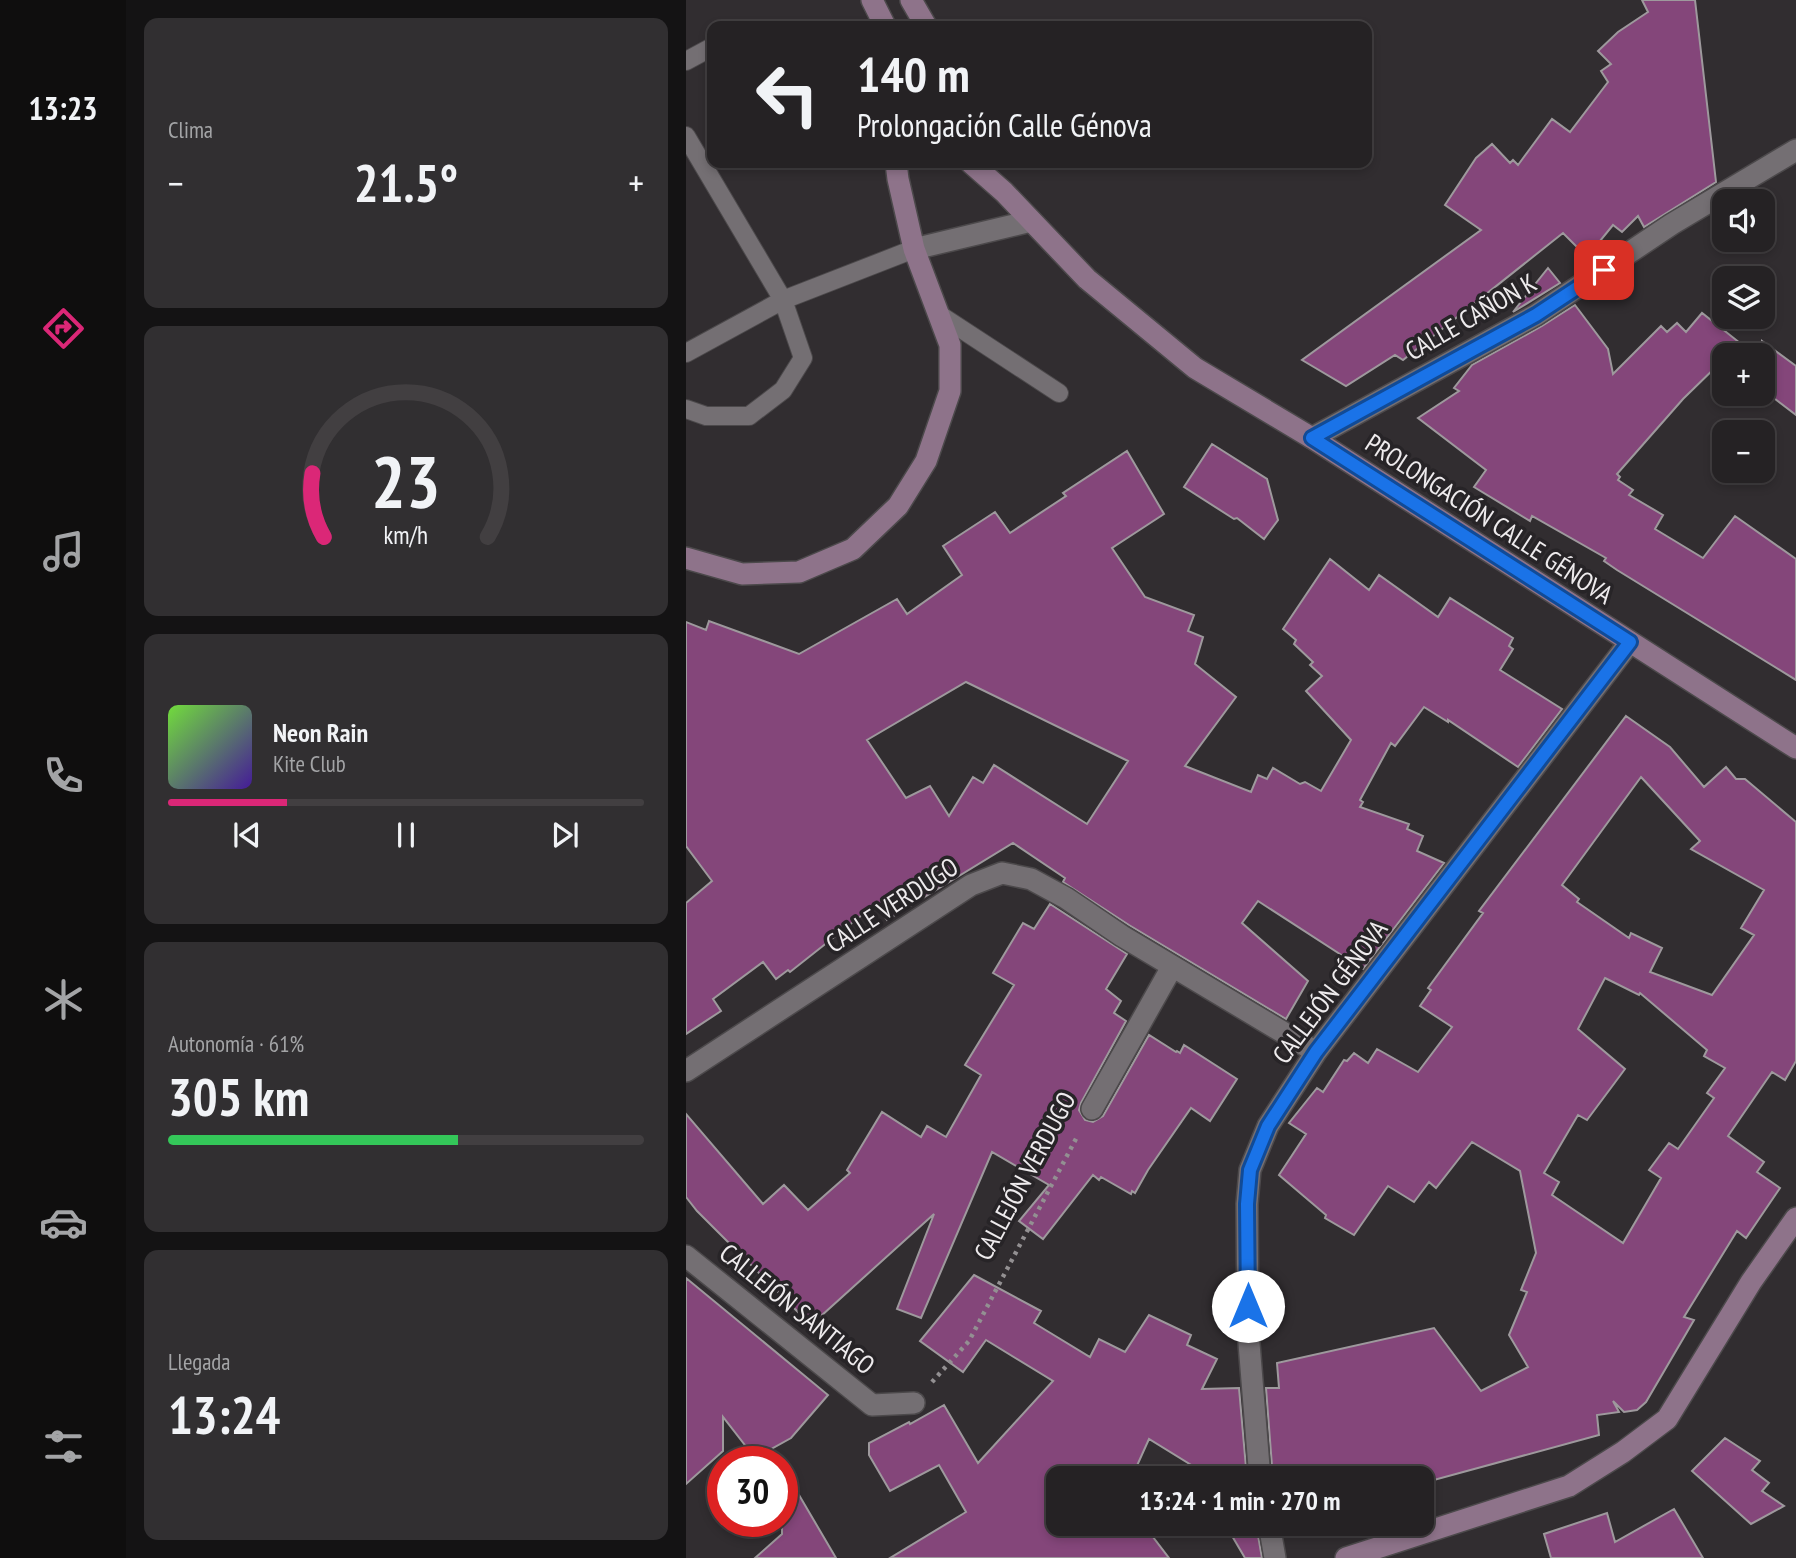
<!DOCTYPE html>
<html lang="es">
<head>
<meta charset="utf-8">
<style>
  body { margin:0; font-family:"PT Sans Narrow",sans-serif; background:#312f31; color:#f1f3f6; height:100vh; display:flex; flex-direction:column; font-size:26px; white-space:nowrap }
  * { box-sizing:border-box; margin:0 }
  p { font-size:23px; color:#a3a4a6 }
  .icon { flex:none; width:38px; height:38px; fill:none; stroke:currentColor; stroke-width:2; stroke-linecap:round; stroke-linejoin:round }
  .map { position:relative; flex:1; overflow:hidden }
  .side { display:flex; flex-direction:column; gap:18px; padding:18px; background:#141314; width:560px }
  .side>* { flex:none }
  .hud { position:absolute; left:21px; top:21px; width:665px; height:147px; border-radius:14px; box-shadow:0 4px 10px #0003,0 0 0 2px #423f41; background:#252224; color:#f1f3f6; overflow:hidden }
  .fabs { position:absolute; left:1026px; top:189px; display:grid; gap:14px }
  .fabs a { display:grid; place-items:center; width:63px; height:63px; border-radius:14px; background:#252224; box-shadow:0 4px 10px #0003,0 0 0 2px #423f41; font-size:35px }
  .speed { position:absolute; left:21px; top:1446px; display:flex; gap:14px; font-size:35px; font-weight:700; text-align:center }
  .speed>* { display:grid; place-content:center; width:91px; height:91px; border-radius:50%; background:#252224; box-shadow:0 4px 10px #0003,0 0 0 2px #423f41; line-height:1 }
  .speed .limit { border:10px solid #d22; background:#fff; color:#111 }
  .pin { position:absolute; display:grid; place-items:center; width:60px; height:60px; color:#fff; margin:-30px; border-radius:14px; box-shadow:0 4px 10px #0006 }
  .me { position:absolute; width:77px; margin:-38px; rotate:0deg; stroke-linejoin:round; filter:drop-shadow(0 0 5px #0008) }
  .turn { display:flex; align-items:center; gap:24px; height:147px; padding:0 35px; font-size:32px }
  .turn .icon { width:91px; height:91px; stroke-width:2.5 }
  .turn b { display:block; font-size:49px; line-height:60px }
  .big { font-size:52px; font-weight:600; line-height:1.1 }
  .side .widget { flex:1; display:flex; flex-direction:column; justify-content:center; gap:10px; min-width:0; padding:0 24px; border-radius:14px; background:#312f31 }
  .side .dial { align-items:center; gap:0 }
  .dial svg { height:182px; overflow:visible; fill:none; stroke:#423f41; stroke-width:7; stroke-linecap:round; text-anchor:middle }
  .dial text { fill:#f1f3f6; stroke:none }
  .song { display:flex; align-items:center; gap:21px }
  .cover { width:84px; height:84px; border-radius:10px; background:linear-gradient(135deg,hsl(100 70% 55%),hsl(260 70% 35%)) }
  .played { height:7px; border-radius:4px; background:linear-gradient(90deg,#db2777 25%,#423f41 25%) }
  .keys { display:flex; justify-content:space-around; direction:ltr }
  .heat { display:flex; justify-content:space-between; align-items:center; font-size:38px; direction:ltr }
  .charge { height:10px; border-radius:5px; background:linear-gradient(90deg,#34c759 61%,#423f41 0) }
  .trip { position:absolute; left:360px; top:1466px; width:388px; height:70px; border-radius:14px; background:#252224; box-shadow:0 4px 10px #0003,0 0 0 2px #423f41; font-weight:600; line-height:70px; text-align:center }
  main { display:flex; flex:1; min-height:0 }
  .menu { display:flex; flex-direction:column; width:126px; justify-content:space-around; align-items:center; background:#0f0e0e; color:#a3a4a6 }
  .menu .icon { width:49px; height:49px }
  .menu .active { color:#db2777 }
  .menu b { font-size:32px; color:#f1f3f6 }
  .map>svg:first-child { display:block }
  .building { fill:#84467a; stroke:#9e999d; stroke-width:2; fill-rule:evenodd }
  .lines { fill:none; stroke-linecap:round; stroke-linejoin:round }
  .lane-casing { stroke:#4c494b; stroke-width:20 }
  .street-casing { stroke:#4c494b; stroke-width:24 }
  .secondary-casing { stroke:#4c494b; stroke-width:24 }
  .path { stroke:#939092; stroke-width:4.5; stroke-dasharray:3.5 5; stroke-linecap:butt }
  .lane { stroke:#746f73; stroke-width:18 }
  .street { stroke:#746f73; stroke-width:21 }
  .secondary { stroke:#8e738a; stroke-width:21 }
  .route-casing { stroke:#114b97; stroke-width:18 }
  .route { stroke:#1a73e8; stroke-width:12 }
  .labels { text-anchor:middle; stroke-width:7; stroke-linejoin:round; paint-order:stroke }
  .street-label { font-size:26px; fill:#eeebed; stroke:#272427 }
</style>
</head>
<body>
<main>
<nav class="menu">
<b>13:23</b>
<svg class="icon active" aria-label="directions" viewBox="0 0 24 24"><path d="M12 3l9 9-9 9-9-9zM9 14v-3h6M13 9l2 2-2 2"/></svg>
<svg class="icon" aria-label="music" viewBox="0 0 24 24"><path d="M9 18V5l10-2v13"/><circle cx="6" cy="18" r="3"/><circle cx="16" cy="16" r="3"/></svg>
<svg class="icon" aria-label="phone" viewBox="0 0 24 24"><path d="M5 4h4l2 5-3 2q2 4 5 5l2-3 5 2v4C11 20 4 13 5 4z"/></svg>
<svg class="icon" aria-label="climate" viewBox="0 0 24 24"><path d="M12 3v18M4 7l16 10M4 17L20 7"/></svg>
<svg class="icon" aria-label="car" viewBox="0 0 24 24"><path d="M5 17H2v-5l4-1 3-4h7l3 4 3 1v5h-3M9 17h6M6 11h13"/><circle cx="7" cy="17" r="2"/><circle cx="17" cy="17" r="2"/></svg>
<svg class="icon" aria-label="filters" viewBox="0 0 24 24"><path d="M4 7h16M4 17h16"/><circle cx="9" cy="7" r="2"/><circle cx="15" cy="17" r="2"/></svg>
</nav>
<section class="side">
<div class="widget"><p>Clima</p>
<div class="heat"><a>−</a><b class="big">21.5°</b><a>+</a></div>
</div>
<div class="widget dial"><svg viewBox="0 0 100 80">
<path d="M14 69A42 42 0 1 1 86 69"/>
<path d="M14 69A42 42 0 0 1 9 41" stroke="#db2777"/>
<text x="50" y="56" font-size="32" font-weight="700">23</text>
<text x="50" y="72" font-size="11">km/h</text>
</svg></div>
<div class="widget">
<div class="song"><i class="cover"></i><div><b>Neon Rain</b><p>Kite Club</p></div></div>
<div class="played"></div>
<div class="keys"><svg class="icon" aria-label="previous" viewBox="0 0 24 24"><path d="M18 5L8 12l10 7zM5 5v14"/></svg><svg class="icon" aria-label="pause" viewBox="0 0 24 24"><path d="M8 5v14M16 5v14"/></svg><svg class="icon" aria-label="next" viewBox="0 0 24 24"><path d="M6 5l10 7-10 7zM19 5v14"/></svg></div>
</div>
<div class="widget"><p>Autonomía · 61%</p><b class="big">305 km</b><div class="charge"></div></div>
<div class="widget"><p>Llegada</p><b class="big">13:24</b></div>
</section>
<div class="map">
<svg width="1110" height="1558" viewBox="0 0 1110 1558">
  <rect width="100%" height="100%" fill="#312d30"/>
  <path class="building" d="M956,0h53l21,182 -72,45 -6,-11 -16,16 -9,-7 -26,32 -24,-24 -160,127 -8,-5 -49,31 -44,-26 179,-130 -36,-25 31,-47 16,-14 18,19 3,-3 5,5 34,-46 18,13 38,-50 -7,-11 10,-7 -13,-13 20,-19 30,-20z
    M862,268l12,15 -47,29z
    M889,305l33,44 5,25 48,-48 6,6 10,-9 9,9 16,-19 38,30 -12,12h-4v4l-41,40 -66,75 3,3 -2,3 15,10 -4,5 34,20 -8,14 48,29 32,-42 61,43v121l-179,-110 -13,-9 2,-3 -74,-42 -2,5 -56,-34 12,-17 -68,-52 41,-27 -5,-3 18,-23 70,-39z
    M1076,341l34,25v49l-34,-26z
    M526,444l55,35 11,41 -14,19 -27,-21 -3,1 -50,-32z
    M441,451l37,63 -52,34 33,49 49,18 -6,16 15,6 -8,27 41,33 -51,69 66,26 7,-17 9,4 6,-11 27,16 5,-2 16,9 30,-51 -45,-49 16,-15 -12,-11 3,-3 -19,-18 2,-4 -13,-11 47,-70 39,31 10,-15 59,42 12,-19 63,40 -4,8 4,3 -13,21 62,39 -44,58 -70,-47v2l-24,-15 -29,39 -4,-3 -31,57 3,2 -3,5 49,17 -2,5 16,7 -6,15 27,12 -81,106 -105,-68 -16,22 66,58 -22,38 -157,-94 -66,-43 2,-4 -52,-35 -126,77 -11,-16 -86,68 -2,-2 -12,9 -13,-17 -50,37 8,12 -35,23v-131l26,-22 -26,-35v-224l20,8 3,-9 90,33 98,-55 10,15 55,-39 -19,-29 52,-34 15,21 56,-37 -3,-3zM280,682l162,79 -41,63 -93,-59 -11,18 -10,-6 -24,39 -19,-30 -24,12 -39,-58z
    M940,716l44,31 34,40 22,-20 10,12h9l51,43v239l-11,19 -13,-8 -44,64 36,26 -7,10 23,16 -34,50 -9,-7 -53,86 10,3 -48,82 -9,8 -13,2 -11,-11 6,11 -22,3 2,20 -176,48v-4h-150l-7,-91h13l-2,-25 157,-35 47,63 47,-24 -19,-32 18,-43 -6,-2 15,-37 -16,-82 -48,-29 -36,46 -7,-6 -15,20 -26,-16 -34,49 -29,-17 1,-3 -47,-40 27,-41 -17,-11 28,-35 6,4 21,-32 3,1 7,-8 14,10 9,-14 41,23 34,-45 -32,-21 11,-16 -3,-2 55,-75 -4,-2zM955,777l59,64 -9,8 73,41 -23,38 13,7 -42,60 -62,-23 12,-24 -31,-15 -2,5 -52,-36 2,-3 -17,-14zM919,978l34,17 1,-2 67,57 -3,6 21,12 -18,25 7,5 -36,51 -9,-6 -20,27 12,8 -38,65 -71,-48 7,-13 -15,-9 34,-58 9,5 38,-51 -47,-40z
    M364,904l77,50 -21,35 15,12 -7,12 12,8 -45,82 -2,7 6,10 8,2 10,-6 46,-81 27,17 1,-1 3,2 4,-8 53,34 -27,42 -19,-13 -43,62 -13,23 -3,-2 -1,3 -30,-17 -2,3 -6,-5 -50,64 -24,-18 30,-36 -57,-33 -71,166 -24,-9 37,-95 -123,111 -114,-114 -11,-14v-83l77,90 21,-19 24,25 42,-37 -3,-3 35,-58 39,25 6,-11 19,11 35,-62 -16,-10 49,-80 -21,-12 30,-50 11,6z
    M288,1275l67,36 -7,12 56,34 9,-18 26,13 24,-37 42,20 -4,10 30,14 -15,30 37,-1 8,91h-33l-65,-40 -18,40h-72v45h84l26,34h-279l76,-46 -27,-47 -49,26 -21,-36v-12l40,-21 1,2 34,-19 34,58 75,-82 -67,-41 -23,32 -43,-31z
    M0,1278l142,117 -37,43 -36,20 -32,-41v34l-37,33z
    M1039,1438l35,23 -8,9 17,13 -7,8 22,15 -33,18 -59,-53z
    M96,1466l54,92h-81l27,-24z
    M988,1509l29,49h-152l-7,-24 63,-21 8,29z
    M539,1524h31l6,34h-17z"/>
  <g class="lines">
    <defs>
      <path id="lane" d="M0,61l26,-14
        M0,136l97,164 20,58 -20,32 -34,26h-43l-20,-7
        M254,315l119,78
        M0,353l97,-53 131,-51"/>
      <path id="street" d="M228,249l117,-28
        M626,438l224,-123 136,-91 124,-74
        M0,1071l285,-186 31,-12 29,6 35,19 56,38 194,116
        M406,1109l80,-142
        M0,1256l186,149 42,-2
        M574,1479l-12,-148 -1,-127 3,-34 18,-44 48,-74 314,-410
        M583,1524l6,34"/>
      <path id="secondary" d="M186,0l13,26
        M225,0l15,26
        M285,163l33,29 83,87 108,89 117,70 484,310
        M0,558l56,16 57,-2 54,-23 45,-43 28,-45 24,-70v-46l-36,-96 -16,-70 -2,-16
        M660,1558l223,-72 54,-34 44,-33 84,-137 45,-64"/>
    </defs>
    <use href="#lane" class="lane-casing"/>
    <use href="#street" class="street-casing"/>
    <use href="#secondary" class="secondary-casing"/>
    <path class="path" d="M246,1382l37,-41 109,-206"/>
    <use href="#lane" class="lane"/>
    <use href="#street" class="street"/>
    <use href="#secondary" class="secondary"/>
  </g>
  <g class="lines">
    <defs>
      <path id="route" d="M562,1306l-1,-102 3,-34 18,-44 48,-74 314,-410 -318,-204 224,-123 68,-45"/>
    </defs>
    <use href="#route" class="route-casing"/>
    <use href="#route" class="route"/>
  </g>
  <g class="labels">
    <g class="street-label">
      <text transform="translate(785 317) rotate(-30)" y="9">CALLE CAÑON K</text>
      <text transform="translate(803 519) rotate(33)" y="9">PROLONGACIÓN CALLE GÉNOVA</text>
      <text transform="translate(206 905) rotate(-33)" y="9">CALLE VERDUGO</text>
      <text transform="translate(644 992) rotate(-53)" y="9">CALLEJÓN GÉNOVA</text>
      <text transform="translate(339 1176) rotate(-62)" y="9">CALLEJÓN VERDUGO</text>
      <text transform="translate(111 1309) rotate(39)" y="9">CALLEJÓN SANTIAGO</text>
    </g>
  </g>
</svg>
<div class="fabs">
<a><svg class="icon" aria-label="sound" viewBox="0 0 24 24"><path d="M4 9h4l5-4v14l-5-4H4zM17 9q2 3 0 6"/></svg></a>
<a><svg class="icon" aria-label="layers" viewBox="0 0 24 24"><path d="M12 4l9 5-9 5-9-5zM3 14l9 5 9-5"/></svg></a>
<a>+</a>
<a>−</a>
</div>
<div class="speed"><div class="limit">30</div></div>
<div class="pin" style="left:918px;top:270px;background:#d93025"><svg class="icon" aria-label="arrive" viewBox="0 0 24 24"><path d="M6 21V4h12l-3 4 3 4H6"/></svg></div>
<svg class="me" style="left:562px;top:1306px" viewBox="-20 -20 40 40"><circle r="19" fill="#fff"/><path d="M0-13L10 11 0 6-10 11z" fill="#1a73e8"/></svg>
<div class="trip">13:24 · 1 min · 270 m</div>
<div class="hud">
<div class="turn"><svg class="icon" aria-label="left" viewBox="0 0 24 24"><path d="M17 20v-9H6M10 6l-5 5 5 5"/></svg><div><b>140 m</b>Prolongación Calle Génova</div></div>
</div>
</div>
</main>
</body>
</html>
